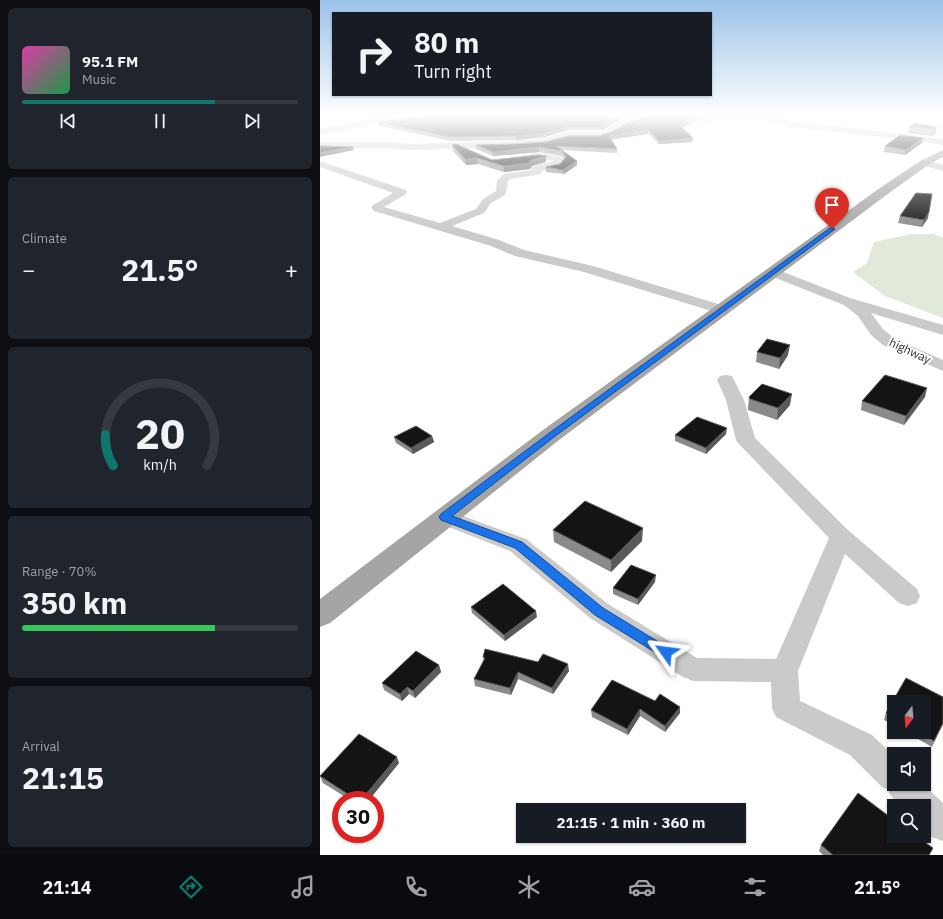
<!DOCTYPE html>
<html lang="en">
<head>
<meta charset="utf-8">
<style>
  body { margin:0; font-family:"IBM Plex Sans",sans-serif; background:#20242c; color:#f1f3f6; height:100vh; display:flex; flex-direction:column; font-size:15px; white-space:nowrap }
  * { box-sizing:border-box; margin:0 }
  p { font-size:13px; color:#9ea1a6 }
  .icon { flex:none; width:22px; height:22px; fill:none; stroke:currentColor; stroke-width:2; stroke-linecap:round; stroke-linejoin:round }
  .map { position:relative; flex:1; overflow:hidden }
  .sheet { display:flex; flex-direction:column; gap:8px; padding:8px; background:#0d0f14; width:320px }
  .sheet>* { flex:none }
  .guide { position:absolute; left:12px; top:12px; width:380px; height:84px; border-radius:0px; box-shadow:0 1px 3px #0004; background:#171b24; color:#f1f3f6; overflow:hidden }
  .needle { width:26px; rotate:196deg }
  .tools { position:absolute; left:567px; top:695px; display:grid; gap:8px }
  .tools a { display:grid; place-items:center; width:44px; height:44px; border-radius:0px; background:#171b24; box-shadow:0 1px 3px #0004; font-size:20px }
  .speed { position:absolute; left:12px; top:791px; display:flex; gap:8px; font-size:20px; font-weight:700; text-align:center }
  .speed>* { display:grid; place-content:center; width:52px; height:52px; border-radius:50%; background:#171b24; box-shadow:0 1px 3px #0004; line-height:1 }
  .speed .limit { border:6px solid #d22; background:#fff; color:#111 }
  .pin { position:absolute; display:grid; place-items:center; width:34px; height:34px; color:#fff; margin:-41px -17px; border-radius:50% 50% 50% 0; rotate:-45deg; box-shadow:0 0 4px #0007 }
  .pin .icon { rotate:45deg }
  .me { position:absolute; width:44px; margin:-22px; rotate:301deg; stroke-linejoin:round; filter:drop-shadow(0 0 3px #0008) }
  .turn { display:flex; align-items:center; gap:14px; height:84px; padding:0 16px; font-size:18px }
  .turn .icon { width:52px; height:52px; stroke-width:2.5 }
  .turn b { display:block; font-size:28px; line-height:34px }
  .big { font-size:30px; font-weight:700; line-height:1.1 }
  .sheet .tile { flex:1; display:flex; flex-direction:column; justify-content:center; gap:6px; min-width:0; padding:0 14px; border-radius:6px; background:#20242c }
  .sheet .dial { align-items:center; gap:0 }
  .dial svg { height:104px; overflow:visible; fill:none; stroke:#363941; stroke-width:7; stroke-linecap:round; text-anchor:middle }
  .dial text { fill:#f1f3f6; stroke:none }
  .song { display:flex; align-items:center; gap:12px }
  .cover { width:48px; height:48px; border-radius:6px; background:linear-gradient(135deg,hsl(320 70% 55%),hsl(140 70% 35%)) }
  .played { height:4px; border-radius:2px; background:linear-gradient(90deg,#0f766e 70%,#363941 70%) }
  .keys { display:flex; justify-content:space-around; direction:ltr }
  .heat { display:flex; justify-content:space-between; align-items:center; font-size:22px; direction:ltr }
  .charge { height:6px; border-radius:3px; background:linear-gradient(90deg,#34c759 70%,#363941 0) }
  .trip { position:absolute; left:196px; top:803px; width:230px; height:40px; border-radius:0px; background:#171b24; box-shadow:0 1px 3px #0004; font-weight:700; line-height:40px; text-align:center }
  .tab-bar { display:flex; height:64px; justify-content:space-around; align-items:center; background:#090b0e; color:#9ea1a6 }
  .tab-bar .icon { width:28px; height:28px }
  .tab-bar .current { color:#0f766e }
  .tab-bar b { font-size:18px; color:#f1f3f6 }
  main { display:flex; flex:1; min-height:0 }
  .map>svg:first-child { display:block }
  .green { fill:#e1e9db }
  .lines { fill:none; stroke-linecap:round; stroke-linejoin:round }
  .street { fill:#cacaca; fill-rule:evenodd }
  .primary { fill:#a5a5a5; fill-rule:evenodd }
  .wall { fill:#8a8a8a }
  .shaded-wall { fill:#5a5a5a }
  .building { fill:#141414; stroke:#5a5a5a }
  .route { fill:#1a73e8; stroke:#114b97 }
  .labels { text-anchor:middle; stroke-width:4; stroke-linejoin:round; paint-order:stroke }
  .street-label { font-size:12px; fill:#2d2d2d; stroke:#fff }
</style>
</head>
<body>
<main>
<section class="sheet">
<div class="tile">
<div class="song"><i class="cover"></i><div><b>95.1 FM</b><p>Music</p></div></div>
<div class="played"></div>
<div class="keys"><svg class="icon" aria-label="previous" viewBox="0 0 24 24"><path d="M18 5L8 12l10 7zM5 5v14"/></svg><svg class="icon" aria-label="pause" viewBox="0 0 24 24"><path d="M8 5v14M16 5v14"/></svg><svg class="icon" aria-label="next" viewBox="0 0 24 24"><path d="M6 5l10 7-10 7zM19 5v14"/></svg></div>
</div>
<div class="tile"><p>Climate</p>
<div class="heat"><a>−</a><b class="big">21.5°</b><a>+</a></div>
</div>
<div class="tile dial"><svg viewBox="0 0 100 80">
<path d="M14 69A42 42 0 1 1 86 69"/>
<path d="M14 69A42 42 0 0 1 8 45" stroke="#0f766e"/>
<text x="50" y="56" font-size="32" font-weight="700">20</text>
<text x="50" y="72" font-size="11">km/h</text>
</svg></div>
<div class="tile"><p>Range · 70%</p><b class="big">350 km</b><div class="charge"></div></div>
<div class="tile"><p>Arrival</p><b class="big">21:15</b></div>
</section>
<div class="map">
<svg width="623" height="855" viewBox="0 0 623 855">
  <rect width="100%" height="100%" fill="#fff"/>
  <path class="green" d="M591,234h22l10,4v80l-58,-22 -32,-24 14,-9 7,-21z"/>
  <g class="lines">
    <path class="street" d="M89,115h30l-4,2 -63,8 -52,10v-6l52,-10z
      M318,115h12l-13,7 -9,2 -18,11 -11,3h-31l-23,6 -29,3 -105,3 -24,-2h-67v-6h67l24,2 105,-3 29,-3 23,-6h31l5,-1 18,-11z
      M397,115h44l30,6 152,18v6l-49,-7 -103,-11 -40,-9h-27l-21,8 -4,-3z
      M219,153l23,4 3,4 -6,6 -17,4 -1,3 -30,5 -4,3 1,2 -3,11 -14,8 -7,10 -32,13 47,14 25,10 69,16 135,41 2,3 -2,3 -5,1 -5,-1 -134,-41 -69,-16 -24,-10 -117,-35 -3,-4 2,-2 20,-12 -73,-26v-6l86,29 1,2 -1,2 -22,13 56,16 36,-14 7,-10 13,-8 1,-10 7,-7 27,-4 1,-3 22,-6 -15,-2 -19,3 -5,-3 5,-3z
      M604,160l19,5v6l-22,-6 -2,-2z
      M453,268l77,30 93,27v10l-72,-22 12,16 12,10 48,21v11l-60,-26 -12,-10 -13,-19 -14,-11 -76,-30 -2,-3 2,-3z
      M406,375l6,1 12,24 11,38 94,93 68,58 3,7 -3,7 -9,3 -9,-3 -54,-49 -47,117 2,30 72,34 22,21v28h29l20,19v38l-12,-4 -7,-8v-23h-23l-11,-11 -2,-6 -5,-1 -33,-33 -74,-38 -4,-9 -1,-26 -78,-1 -10,-4 -93,-59 -80,-67 -74,-29 -3,-5 3,-5 8,-3 82,30 82,65 89,54 79,1 53,-121 -90,-94 -3,-4 -10,-40 -9,-20 3,-4z"/>
    <path class="primary" d="M623,150v7l-15,8 -43,31 -326,244 -229,183 -10,4v-28l223,-169 334,-240 43,-29z"/>
  </g>
  <path class="wall" d="M110,115h202l-10,4 -19,11h-35l-23,7 -29,3 -65,1 -72,-15 -1,-4z
    M326,115h62l-26,13 11,10 -1,4 -33,2 -11,-10 -37,5 6,10v4l-55,-3 15,15 -13,9 -18,-2v-5l14,-3 5,-5 -3,-3 -23,-4 -46,4 -17,-7v-4l40,-1 83,-8 12,-4z
    M589,127h28l-2,7 -3,2 -24,-3z
    M603,138l-1,5 -17,12 -21,-3 1,-6z
    M132,145l40,15 54,2 -14,4 -2,3 -26,3 -26,-8 -12,1 -13,-14z
    M580,216l28,2 -6,9 -24,-4z
    M437,352l31,3 -9,14 -23,-7z
    M429,397l41,8 -13,15 -29,-10v-2z
    M605,397l-21,28 -43,-15 1,-9z
    M406,434l-20,20 -31,-13v-6z
    M112,436l2,6 -21,12 -17,-11 -2,-6z
    M233,530l89,11 -31,31 -57,-30z
    M335,582l-17,23 -25,-11v-6z
    M151,607l66,10 -32,24 -33,-28z
    M163,657l86,14 -16,23 -35,-15 -7,16 -36,-9 -1,-7 10,-18z
    M119,665l2,7 -26,26 -6,-4 -7,7 -18,-11 -2,-7z
    M586,678l37,19v27l-11,23 -26,-15h18v-30h-30v23l-10,-5 2,-7z
    M292,680l68,33 -15,19 -25,-16 -12,19 -36,-18 -1,-7z
    M79,763l-30,37h-19l-27,-17 -3,-7z
    M501,845l112,3 -4,7h-106l-4,-4z"/>
  <path class="shaded-wall" d="M301,115h11l-10,4 -19,11h-4v-3z
    M380,115h8l-29,14v-4z
    M248,127v3l-23,7 -29,3v-4z
    M617,127l-2,7 -3,2 2,-7z
    M328,130v4l-39,6v-4z
    M373,138l-1,4 -33,2v-3z
    M603,138l-1,5 -17,12 1,-5z
    M33,147l1,3 -34,7v-4z
    M219,147v5l-46,4v-4z
    M226,156v6l-14,4 -2,3 -26,3v-6z
    M157,158l1,6 -12,1 -1,-6z
    M257,161v4l-13,9 -1,-4z
    M609,212l-1,6 -6,9 2,-7z
    M470,345l-2,10 -9,14 1,-11z
    M607,388l-2,9 -21,28 2,-9z
    M472,394l-2,11 -13,15 1,-12z
    M407,428l-1,6 -20,20v-6z
    M112,436l2,6 -21,12 -2,-6z
    M323,528l-1,13 -31,31v-12z
    M336,575l-1,7 -17,23v-6z
    M216,611l1,6 -32,24 -1,-6z
    M248,664l1,7 -16,23 -1,-6z
    M119,665l2,7 -26,26 -2,-7z
    M198,672v7l-7,16 -1,-7z
    M87,687l2,7 -7,7 -2,-7z
    M360,707v6l-15,19v-6z
    M320,709v7l-12,19 -1,-6z
    M77,757l2,6 -30,37h-8z"/>
  <path class="building" d="M110,115h191l-18,11 -4,1h-31l-24,6 -28,3 -66,1 -72,-15z
    M326,115h54l-21,10 14,13 -34,3 -11,-11 -39,6 8,13 -61,-3 21,15 -14,9 -17,-3 14,-3 6,-7 -4,-6 -23,-4 -46,5 -17,-7 40,-1 29,-2 23,-6h31l12,-4 18,-10 9,-2z
    M594,123l23,4 -3,2 -25,-2z
    M580,135l23,3 -17,12 -21,-4z
    M136,144l36,16 47,-5 7,1 -15,4 -2,3 -25,3 -27,-8 -12,1 -13,-14z
    M0,146l33,1 -33,6z
    M596,193l16,1 -3,18 -5,8 -24,-4z
    M447,339l23,6 -10,13 -23,-6z
    M565,375l42,13 -21,28 -44,-15z
    M442,384l30,10 -14,14 -28,-9 -1,-2z
    M377,417l30,11 -21,20 -31,-13z
    M96,426l16,10 -21,12 -17,-11z
    M265,501l58,27 -32,32 -58,-30z
    M311,565l25,10 -18,24 -25,-11z
    M183,584l33,27 -32,24 -33,-28z
    M165,649l53,13 5,-8 25,10 -16,24 -34,-16 -8,16 -36,-9 11,-21 -2,-1z
    M96,651l23,14 -26,26 -6,-4 -7,7 -18,-11z
    M586,678l37,19v26l-9,18 -15,-9h5v-30h-30v15l-8,-4z
    M292,680l43,21 5,-7 20,13 -15,19 -25,-17 -13,20 -36,-19z
    M39,734l38,23 -36,43h-4l-37,-24z
    M538,793l36,27v16h22l17,12 -4,7h-96l-12,-10z"/>
  <linearGradient id="sky" x2="0" y2="1"><stop stop-color="#9bc2e8"/><stop offset="0.49" stop-color="#fff"/><stop offset="1" stop-color="#fff" stop-opacity="0"/></linearGradient>
  <rect width="623" height="235" fill="url(#sky)"/>
  <path class="route" d="M510,228l5,1 -281,208 -102,79 70,26 81,66 67,41 2,3 -2,4 -4,2 -5,-2 -66,-41 -80,-67 -74,-28 -2,-3 2,-3 107,-80z"/>
  <g class="labels">
    <g class="street-label">
      <text transform="translate(590 351) rotate(25)" y="4">highway</text>
    </g>
  </g>
</svg>
<div class="tools">
<a><svg class="needle" viewBox="-14 -14 28 28"><path d="M0-13l5 13h-10z" fill="#e53935"/><path d="M0 13l5-13h-10z" fill="#9ea1a6"/></svg></a>
<a><svg class="icon" aria-label="sound" viewBox="0 0 24 24"><path d="M4 9h4l5-4v14l-5-4H4zM17 9q2 3 0 6"/></svg></a>
<a><svg class="icon" aria-label="search" viewBox="0 0 24 24"><circle cx="10" cy="10" r="6"/><path d="M15 15l6 6"/></svg></a>
</div>
<div class="speed"><div class="limit">30</div></div>
<div class="pin" style="left:512px;top:229px;background:#d93025"><svg class="icon" aria-label="arrive" viewBox="0 0 24 24"><path d="M6 21V4h12l-3 4 3 4H6"/></svg></div>
<svg class="me" style="left:346px;top:652px" viewBox="-20 -20 40 40"><path d="M0-17L14 15 0 8-14 15z" fill="#1a73e8" stroke="#fff" stroke-width="4"/></svg>
<div class="trip">21:15 · 1 min · 360 m</div>
<div class="guide">
<div class="turn"><svg class="icon" aria-label="right" viewBox="0 0 24 24"><path d="M7 20v-9h11M14 6l5 5-5 5"/></svg><div><b>80 m</b>Turn right</div></div>
</div>
</div>
</main>
<nav class="tab-bar">
<b>21:14</b>
<svg class="icon current" aria-label="directions" viewBox="0 0 24 24"><path d="M12 3l9 9-9 9-9-9zM9 14v-3h6M13 9l2 2-2 2"/></svg>
<svg class="icon" aria-label="music" viewBox="0 0 24 24"><path d="M9 18V5l10-2v13"/><circle cx="6" cy="18" r="3"/><circle cx="16" cy="16" r="3"/></svg>
<svg class="icon" aria-label="phone" viewBox="0 0 24 24"><path d="M5 4h4l2 5-3 2q2 4 5 5l2-3 5 2v4C11 20 4 13 5 4z"/></svg>
<svg class="icon" aria-label="climate" viewBox="0 0 24 24"><path d="M12 3v18M4 7l16 10M4 17L20 7"/></svg>
<svg class="icon" aria-label="car" viewBox="0 0 24 24"><path d="M5 17H2v-5l4-1 3-4h7l3 4 3 1v5h-3M9 17h6M6 11h13"/><circle cx="7" cy="17" r="2"/><circle cx="17" cy="17" r="2"/></svg>
<svg class="icon" aria-label="filters" viewBox="0 0 24 24"><path d="M4 7h16M4 17h16"/><circle cx="9" cy="7" r="2"/><circle cx="15" cy="17" r="2"/></svg>
<b>21.5°</b>
</nav>
</body>
</html>
